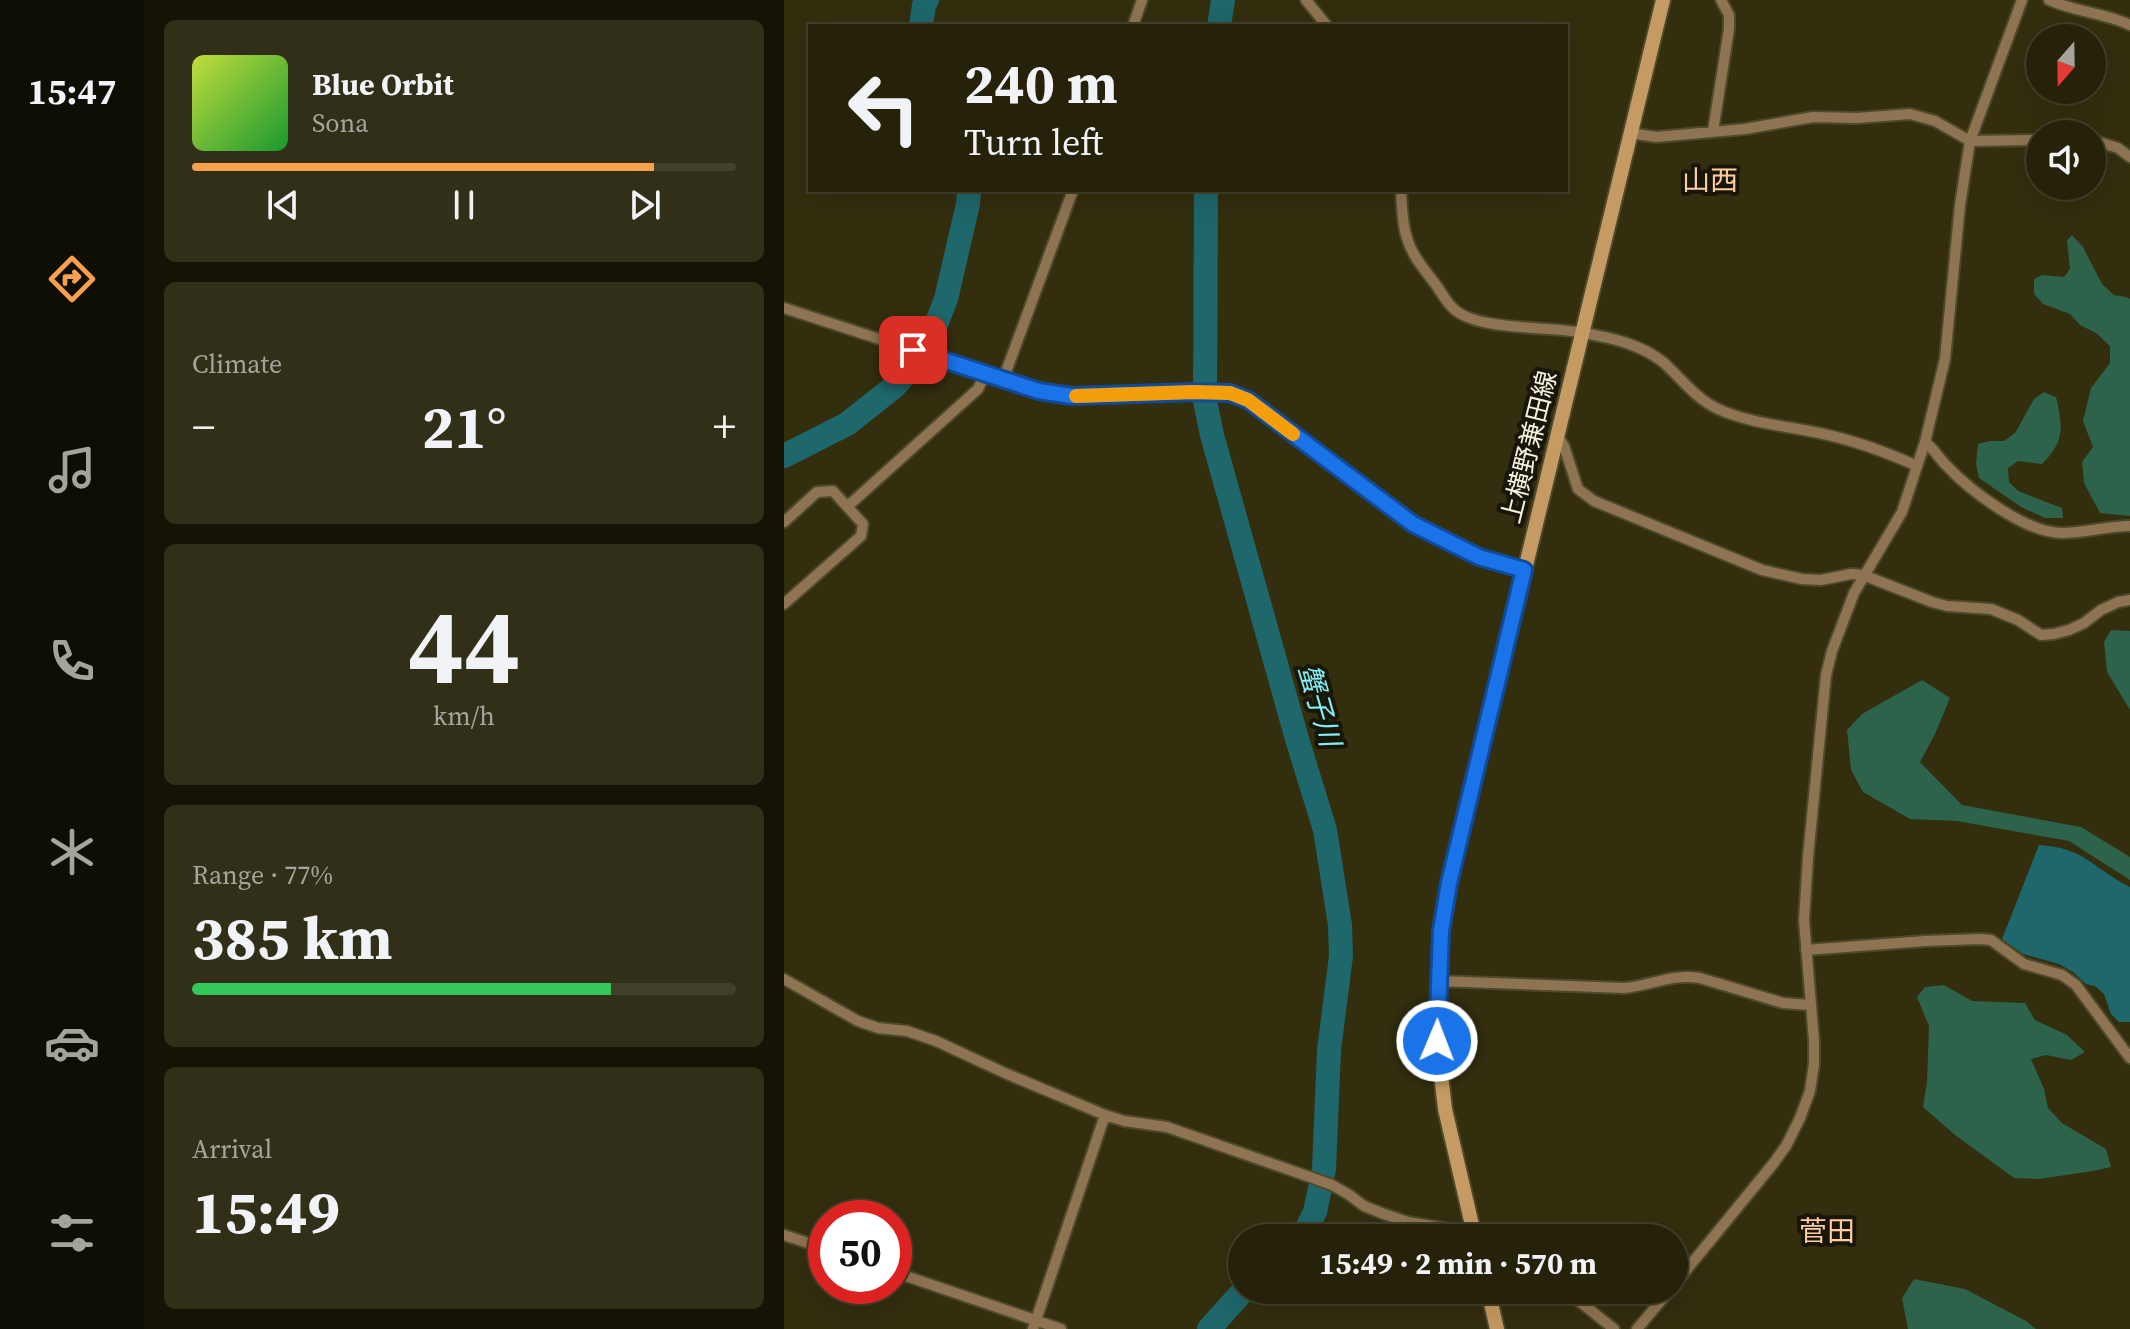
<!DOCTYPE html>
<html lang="en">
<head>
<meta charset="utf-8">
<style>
  body { margin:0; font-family:"Source Serif 4","Noto Sans JP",serif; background:#322f18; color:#f1f3f6; height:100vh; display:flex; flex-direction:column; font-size:30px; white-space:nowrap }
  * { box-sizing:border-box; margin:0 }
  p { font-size:26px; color:#a4a49c }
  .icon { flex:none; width:44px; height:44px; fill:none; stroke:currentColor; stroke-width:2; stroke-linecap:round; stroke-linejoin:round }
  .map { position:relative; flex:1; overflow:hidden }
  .panel { display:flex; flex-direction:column; gap:20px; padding:20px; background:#151306; width:640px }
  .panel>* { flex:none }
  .hud { position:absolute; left:24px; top:24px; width:760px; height:168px; border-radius:0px; box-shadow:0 8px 32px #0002,0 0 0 2px #423f2b; background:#26220a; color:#f1f3f6; overflow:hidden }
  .needle { width:52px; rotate:200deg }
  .tools { position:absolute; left:1242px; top:24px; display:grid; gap:16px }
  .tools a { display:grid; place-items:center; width:80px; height:80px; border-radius:50%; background:#26220a; box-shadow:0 8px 32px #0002,0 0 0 2px #423f2b; font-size:40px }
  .speed { position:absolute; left:24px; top:1200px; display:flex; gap:16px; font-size:40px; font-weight:700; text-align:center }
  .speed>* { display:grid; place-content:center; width:104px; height:104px; border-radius:50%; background:#26220a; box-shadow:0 8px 32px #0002,0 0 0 2px #423f2b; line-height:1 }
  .speed .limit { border:12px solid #d22; background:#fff; color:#111 }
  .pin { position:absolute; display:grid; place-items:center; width:68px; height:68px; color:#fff; margin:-34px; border-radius:16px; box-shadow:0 4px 12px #0006 }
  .me { position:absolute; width:88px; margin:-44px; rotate:1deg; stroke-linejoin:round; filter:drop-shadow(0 0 6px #0008) }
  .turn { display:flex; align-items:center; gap:28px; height:168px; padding:0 24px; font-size:36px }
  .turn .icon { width:104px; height:104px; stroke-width:2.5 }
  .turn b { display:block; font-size:56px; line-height:68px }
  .big { font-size:60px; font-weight:700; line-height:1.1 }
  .panel .tile { flex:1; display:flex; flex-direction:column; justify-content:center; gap:12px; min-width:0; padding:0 28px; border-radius:12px; background:#322f18 }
  .panel .dial { align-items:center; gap:0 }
  .dial b { font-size:104px; line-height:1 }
  .song { display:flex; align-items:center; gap:24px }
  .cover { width:96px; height:96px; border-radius:12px; background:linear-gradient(135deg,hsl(70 70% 55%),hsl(130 70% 35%)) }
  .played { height:8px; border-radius:4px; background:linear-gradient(90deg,#f8a04b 85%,#423f2b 85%) }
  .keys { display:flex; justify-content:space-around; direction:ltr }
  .heat { display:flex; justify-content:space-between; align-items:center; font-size:44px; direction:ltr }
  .charge { height:12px; border-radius:6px; background:linear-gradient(90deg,#34c759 77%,#423f2b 0) }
  .trip { position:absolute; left:444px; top:1224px; width:460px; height:80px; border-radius:40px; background:#26220a; box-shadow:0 8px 32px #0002,0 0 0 2px #423f2b; font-weight:700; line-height:80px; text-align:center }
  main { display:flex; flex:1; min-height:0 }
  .tabs { display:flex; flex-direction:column; width:144px; justify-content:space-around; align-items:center; background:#0f0e04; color:#a4a49c }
  .tabs .icon { width:56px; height:56px }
  .tabs .selected { color:#f8a04b }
  .tabs b { font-size:36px; color:#f1f3f6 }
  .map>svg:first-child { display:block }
  .green { fill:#2d624b }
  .water { fill:#1e676b }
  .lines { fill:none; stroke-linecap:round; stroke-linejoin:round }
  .river { stroke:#1e676b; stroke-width:24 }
  .minor-casing { stroke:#4e492b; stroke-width:14 }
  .secondary-casing { stroke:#4e492b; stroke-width:18 }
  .minor { stroke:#8e7452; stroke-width:10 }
  .secondary { stroke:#c59b63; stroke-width:14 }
  .route-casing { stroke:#114b97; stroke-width:20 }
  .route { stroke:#1a73e8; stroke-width:14 }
  .slow { stroke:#f59e0b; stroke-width:14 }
  .labels { text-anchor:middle; stroke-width:8; stroke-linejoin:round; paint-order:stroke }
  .street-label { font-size:26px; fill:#f4f1df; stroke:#181609 }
  .neighbourhood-label { font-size:28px; fill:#ffcca2; stroke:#181609 }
  .water-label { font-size:28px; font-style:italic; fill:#82eef3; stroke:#181609 }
</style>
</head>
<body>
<main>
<nav class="tabs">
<b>15:47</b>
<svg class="icon selected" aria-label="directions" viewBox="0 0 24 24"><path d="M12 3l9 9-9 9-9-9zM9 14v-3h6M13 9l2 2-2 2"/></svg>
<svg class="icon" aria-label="music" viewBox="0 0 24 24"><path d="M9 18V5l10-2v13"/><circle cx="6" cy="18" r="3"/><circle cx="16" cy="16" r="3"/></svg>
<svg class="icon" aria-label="phone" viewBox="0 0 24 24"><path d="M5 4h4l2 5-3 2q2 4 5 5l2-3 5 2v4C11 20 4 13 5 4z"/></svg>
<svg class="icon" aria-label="climate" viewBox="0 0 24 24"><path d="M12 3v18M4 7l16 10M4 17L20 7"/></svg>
<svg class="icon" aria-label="car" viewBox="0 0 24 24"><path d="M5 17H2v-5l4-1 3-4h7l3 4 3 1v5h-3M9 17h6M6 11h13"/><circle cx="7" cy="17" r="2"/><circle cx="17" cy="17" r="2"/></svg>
<svg class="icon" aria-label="filters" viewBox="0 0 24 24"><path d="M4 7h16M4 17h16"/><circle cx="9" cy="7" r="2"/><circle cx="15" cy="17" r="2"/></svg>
</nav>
<section class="panel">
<div class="tile">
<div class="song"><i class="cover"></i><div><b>Blue Orbit</b><p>Sona</p></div></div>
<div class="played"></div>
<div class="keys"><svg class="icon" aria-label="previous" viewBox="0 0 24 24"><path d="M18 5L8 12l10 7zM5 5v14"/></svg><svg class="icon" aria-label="pause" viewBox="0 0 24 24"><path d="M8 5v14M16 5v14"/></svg><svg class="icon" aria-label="next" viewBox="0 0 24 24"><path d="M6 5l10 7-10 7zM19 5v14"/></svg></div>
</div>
<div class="tile"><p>Climate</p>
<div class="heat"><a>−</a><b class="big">21°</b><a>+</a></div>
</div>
<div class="tile dial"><b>44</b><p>km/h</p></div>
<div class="tile"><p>Range · 77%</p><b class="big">385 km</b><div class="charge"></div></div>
<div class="tile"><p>Arrival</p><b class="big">15:49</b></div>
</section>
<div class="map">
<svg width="1346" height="1329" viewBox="0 0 1346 1329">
  <rect width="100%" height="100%" fill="#332e0e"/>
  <path class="green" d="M1288,235l11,12 19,37 12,11 12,2 4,2v217l-30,-3 -16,-30 -2,-21 11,-15 -10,-26 8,-33 19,-25v-17l-14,-13 -16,-8 -10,-11 -27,-10 -9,-10v-15l8,-4 22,2 6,-8 -3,-29z
    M1260,392l12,5c7,30 9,44 -14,67l-24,-3 -10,7 1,14 9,9 44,17 1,10h-18l-24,-11 -42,-29 -3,-14 2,-20 11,-3h15l11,-8 19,-34z
    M1327,630l19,1v79l-23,-38 -3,-30z
    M1138,680l28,18 -15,36 -15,28 42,43 119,22 49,30v23l-61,-39 -112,-20 -47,-2 -47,-27 -12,-22 -4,-40 15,-16z
    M1160,985l28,16 53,2 10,17 32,15 18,17 -14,8 -25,-5 -15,4 13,30 4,19 14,15 44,26 5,18 -18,4 -54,8 -25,-1 -59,-43 -32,-28 4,-25 2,-56 -12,-29 8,-10z
    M1130,1279l51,10 61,32 10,8h-128l-6,-31z"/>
  <path class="water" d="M1255,845c47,3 53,23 91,42v135h-11l-8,-8 -7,-20 -9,-8 -9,-2 -13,-12 -14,-8 -36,-10 -21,-15z"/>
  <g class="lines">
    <path class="river" d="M137,26l3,-21 3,-5
      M435,26l4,-26
      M422,190l-1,211 7,34 85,304 28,91 15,95 1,31 -12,94 -5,119 -9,43 -13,26
      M0,456l63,-32 48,-38 16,-18 26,-46 9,-23 22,-95 1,-14
      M425,1329l35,-39"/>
    <defs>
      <path id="minor" d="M522,0l21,26
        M1265,0c26,12 57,13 81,25
        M349,26l9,-26
        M929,131l16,-102v-14l-8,-15
        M846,133l26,4 89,-8 68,-12 44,1 53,-4 25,7 35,20 70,-1
        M1308,140l26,8 12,9
        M617,190c1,15 1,34 6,48 5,18 18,32 29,47 5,7 11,18 18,24 23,22 97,17 130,24 28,5 56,11 79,29 18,16 33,37 55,47 31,14 68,17 101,24 34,7 67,19 98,33
        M0,308l255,83 32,5 123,-4 36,1 18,7 165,124 66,33 45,13
        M219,380l70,-190
        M773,436l7,10 14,43 16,12 168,69 40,9 19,1 30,-6 12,1 69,27 15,4 44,3 27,11 23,15 13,-1 15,-4 15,-7 17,-13 17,-8 12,-2
        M1141,442c9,7 13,15 21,23 24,26 80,68 116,68 23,0 45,-7 68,-7
        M64,506l130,-117 7,-15
        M0,522l33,-30 16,-1 30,33 -2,12 -77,68
        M1022,950l119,-9 56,-2 10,1 33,24 38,11 14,10 54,73
        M0,979l74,42 20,7 29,3 29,10 71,33 98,41 19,6 43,6 143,50 22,8 16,9 16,12 20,8 24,8 66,11 12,5
        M655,981l185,7c26,-2 49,-15 76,-10l83,25 27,2
        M0,1235l42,14
        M110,1272l167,57
        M890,1285l99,-121 13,-18 14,-28 10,-27 4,-27v-23l-10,-121 4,-63 18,-182 6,-24 22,-58 48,-81 23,-70 20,-83 15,-154 10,-64 52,-141
        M781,1290l49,39
        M249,1329l72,-214
        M853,1329l33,-39"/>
      <path id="secondary" d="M691,1238l-30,-129 -8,-68 4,-110 8,-48 214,-883
        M704,1290l9,39"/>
    </defs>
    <use href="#minor" class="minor-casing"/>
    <use href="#secondary" class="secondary-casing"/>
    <use href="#minor" class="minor"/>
    <use href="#secondary" class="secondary"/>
  </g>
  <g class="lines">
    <defs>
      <path id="route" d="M129,350l126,41 32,5 123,-4 36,1 18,7 165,124 66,33 45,13 -75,313 -8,48 -4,110"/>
    </defs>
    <use href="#route" class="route-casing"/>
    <use href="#route" class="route"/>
    <path class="slow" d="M292,396l118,-4 36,1 18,7 45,34"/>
  </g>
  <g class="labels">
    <g class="street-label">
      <text transform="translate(745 447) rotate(-76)" y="9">上横野兼田線</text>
    </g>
    <g class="neighbourhood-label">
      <text x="926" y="190">山西</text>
      <text x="1043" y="1241">菅田</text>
    </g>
    <g class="water-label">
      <text transform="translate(536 705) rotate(74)" y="10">蟹子川</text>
    </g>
  </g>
</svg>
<div class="tools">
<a><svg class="needle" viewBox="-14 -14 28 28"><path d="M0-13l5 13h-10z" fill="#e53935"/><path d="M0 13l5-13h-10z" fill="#a4a49c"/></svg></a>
<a><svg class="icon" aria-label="sound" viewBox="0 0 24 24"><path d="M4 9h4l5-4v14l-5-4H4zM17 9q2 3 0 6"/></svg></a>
</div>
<div class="speed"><div class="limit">50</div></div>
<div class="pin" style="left:129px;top:350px;background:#d93025"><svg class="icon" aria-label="arrive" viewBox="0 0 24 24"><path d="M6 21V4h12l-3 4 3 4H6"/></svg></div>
<svg class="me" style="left:653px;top:1041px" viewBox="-20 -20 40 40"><circle r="17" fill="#1a73e8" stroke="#fff" stroke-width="3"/><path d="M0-11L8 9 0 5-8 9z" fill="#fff"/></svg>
<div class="trip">15:49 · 2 min · 570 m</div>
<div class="hud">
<div class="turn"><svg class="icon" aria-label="left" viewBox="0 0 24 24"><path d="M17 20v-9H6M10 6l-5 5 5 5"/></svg><div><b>240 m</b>Turn left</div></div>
</div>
</div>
</main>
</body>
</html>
